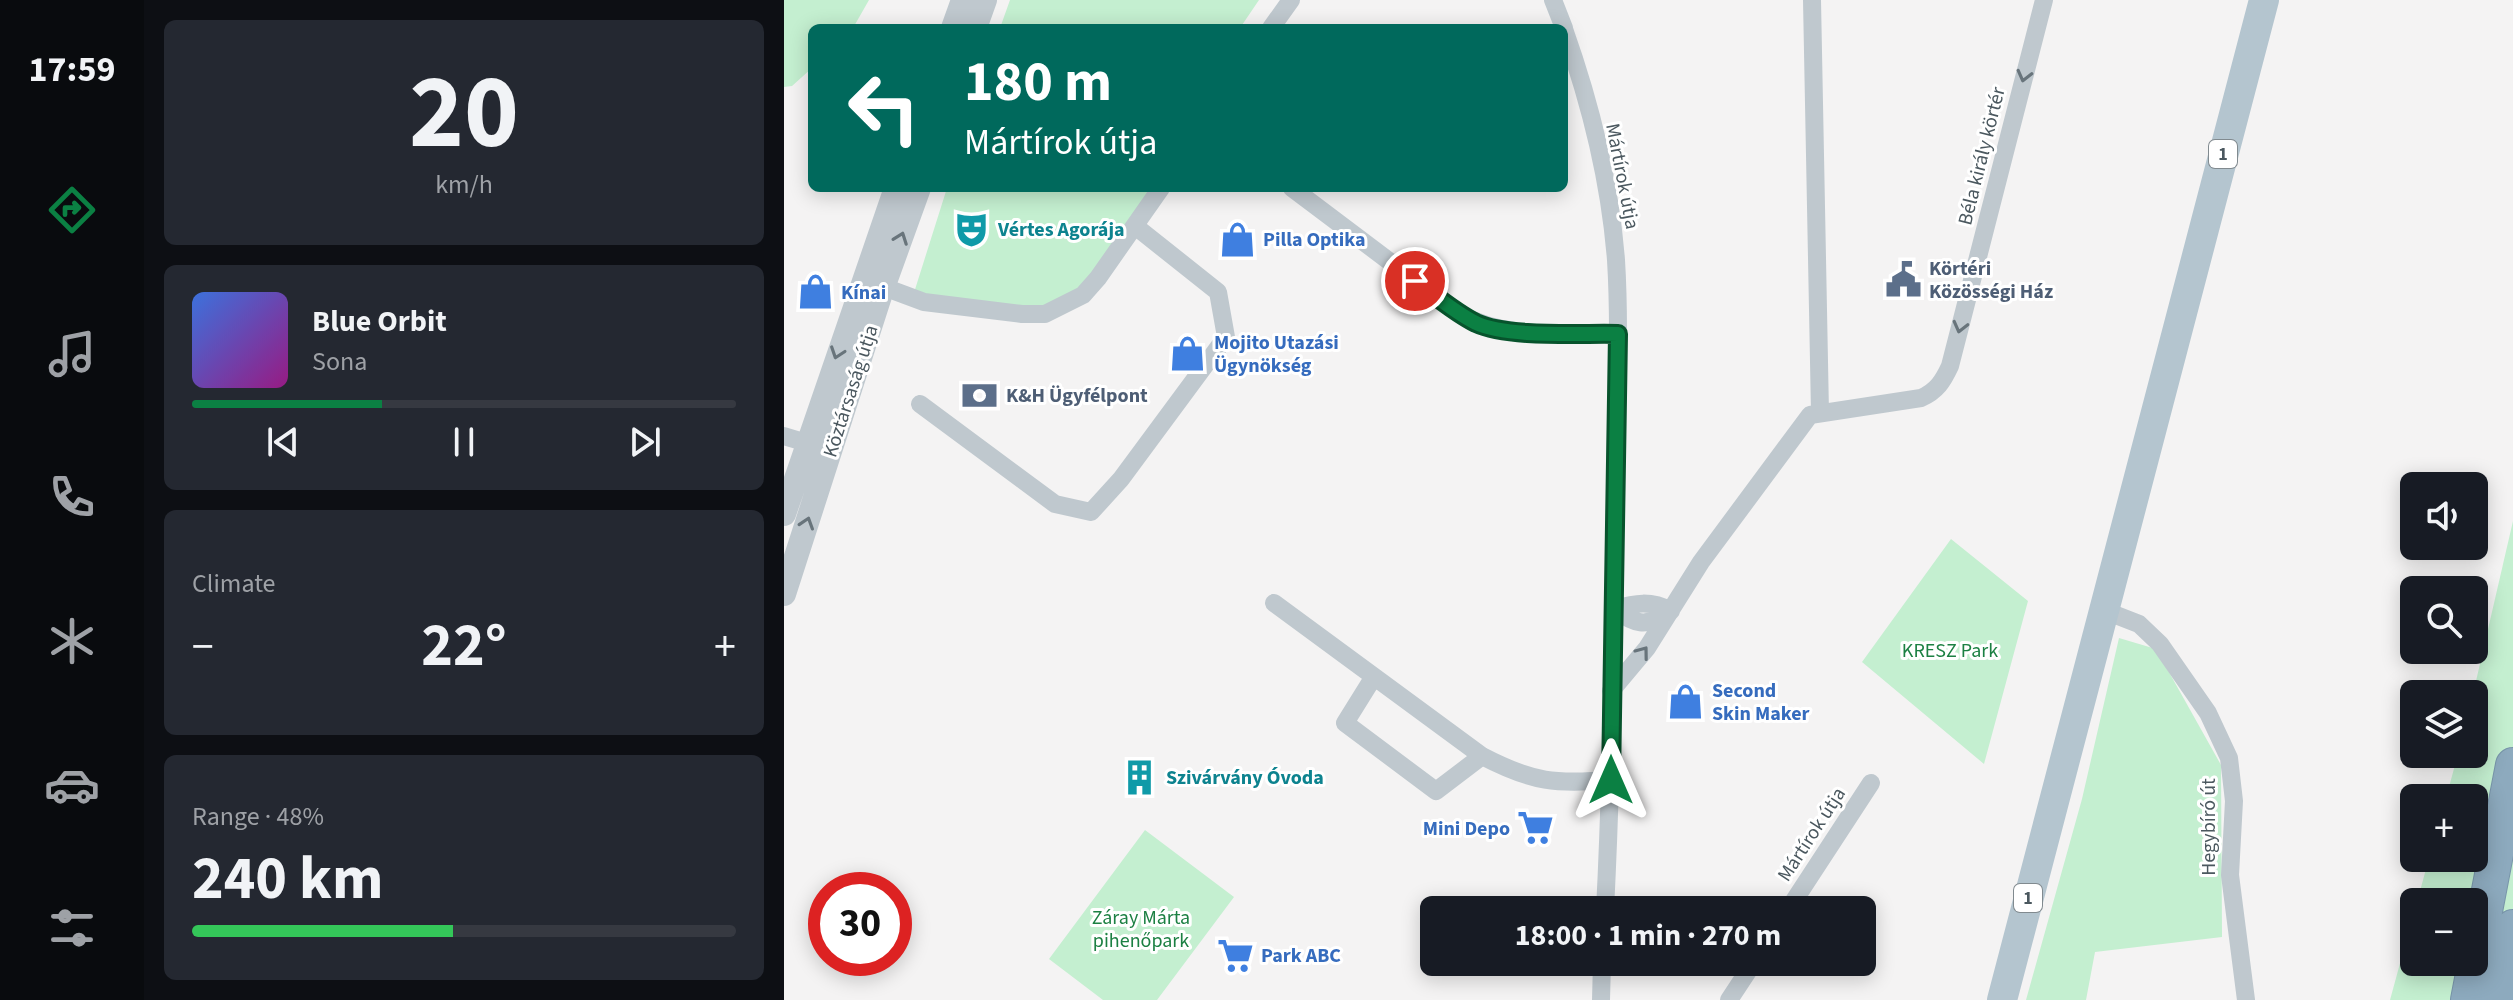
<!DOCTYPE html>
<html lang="en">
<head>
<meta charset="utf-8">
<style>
  body { margin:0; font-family:"Source Sans 3",sans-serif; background:#242831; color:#f1f3f6; height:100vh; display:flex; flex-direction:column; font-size:30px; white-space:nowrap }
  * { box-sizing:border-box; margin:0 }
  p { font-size:26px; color:#9ea1a6 }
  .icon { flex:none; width:44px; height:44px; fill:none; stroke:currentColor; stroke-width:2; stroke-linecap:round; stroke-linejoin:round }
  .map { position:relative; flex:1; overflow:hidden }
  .details { display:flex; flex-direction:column; gap:20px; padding:20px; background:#0d0f14; width:640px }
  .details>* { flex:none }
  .banner { position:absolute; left:24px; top:24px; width:760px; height:168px; border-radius:12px; box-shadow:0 4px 20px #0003; background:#00695c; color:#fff; overflow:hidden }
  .controls { position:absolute; left:1616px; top:472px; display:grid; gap:16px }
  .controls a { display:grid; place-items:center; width:88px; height:88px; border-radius:12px; background:#171b24; box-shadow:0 4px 20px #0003; font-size:40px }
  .speed { position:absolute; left:24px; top:872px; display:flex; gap:16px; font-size:40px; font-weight:700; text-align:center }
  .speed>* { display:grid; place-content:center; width:104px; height:104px; border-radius:50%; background:#171b24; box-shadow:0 4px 20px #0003; line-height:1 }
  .speed .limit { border:12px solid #d22; background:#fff; color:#111 }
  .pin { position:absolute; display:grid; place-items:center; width:68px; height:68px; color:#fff; margin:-34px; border:4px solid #fff; border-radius:50%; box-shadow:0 2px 8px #0007 }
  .me { position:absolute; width:88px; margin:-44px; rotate:0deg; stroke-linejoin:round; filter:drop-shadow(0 0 6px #0008) }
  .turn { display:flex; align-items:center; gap:28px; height:168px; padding:0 24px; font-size:36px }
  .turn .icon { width:104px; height:104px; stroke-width:2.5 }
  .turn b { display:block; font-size:56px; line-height:68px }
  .big { font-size:60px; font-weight:700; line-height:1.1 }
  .details .tile { flex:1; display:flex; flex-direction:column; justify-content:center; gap:12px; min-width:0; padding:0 28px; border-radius:12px; background:#242831 }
  .details .dial { align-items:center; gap:0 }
  .dial b { font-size:104px; line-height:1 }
  .song { display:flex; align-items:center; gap:24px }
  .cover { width:96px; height:96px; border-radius:12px; background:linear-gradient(135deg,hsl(220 70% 55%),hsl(310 70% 35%)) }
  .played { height:8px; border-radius:4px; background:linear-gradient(90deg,#0b8043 35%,#363941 35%) }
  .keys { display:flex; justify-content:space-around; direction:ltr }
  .heat { display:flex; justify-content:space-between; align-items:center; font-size:44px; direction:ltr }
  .charge { height:12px; border-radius:6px; background:linear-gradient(90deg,#34c759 48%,#363941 0) }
  .trip { position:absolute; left:636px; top:896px; width:456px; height:80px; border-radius:12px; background:#171b24; box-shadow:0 4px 20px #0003; font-weight:700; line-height:80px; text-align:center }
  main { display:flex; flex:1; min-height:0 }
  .dock { display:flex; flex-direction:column; width:144px; justify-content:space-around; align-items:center; background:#090b0e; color:#9ea1a6 }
  .dock .icon { width:56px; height:56px }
  .dock .active { color:#0b8043 }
  .dock b { font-size:36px; color:#f1f3f6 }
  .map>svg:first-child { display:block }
  .green { fill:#c4efd0 }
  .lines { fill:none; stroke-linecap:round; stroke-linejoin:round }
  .motorway-casing { stroke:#7895aa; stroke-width:36 }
  .minor { stroke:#bfc8ce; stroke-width:18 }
  .tertiary { stroke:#bfc8ce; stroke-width:24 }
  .primary { stroke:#b4c5cf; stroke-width:30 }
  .motorway { stroke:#8daabe; stroke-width:34 }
  .oneway { stroke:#68747b }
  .route-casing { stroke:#07532c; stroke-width:20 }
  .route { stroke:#0b8043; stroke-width:14 }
  .labels { text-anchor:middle; stroke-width:6; stroke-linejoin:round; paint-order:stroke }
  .shield { fill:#fff; stroke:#818a8f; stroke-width:2 }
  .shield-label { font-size:18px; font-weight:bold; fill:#4b585f }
  .street-label { font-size:20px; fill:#4b585f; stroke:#fff }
  .culture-label { font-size:20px; font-weight:bold; fill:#0d838f; stroke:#fff; text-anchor:start }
  .shop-label { font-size:20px; font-weight:bold; fill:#366cbe; stroke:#fff; text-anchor:start }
  .service-label { font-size:20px; font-weight:bold; fill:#4e5e75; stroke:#fff; text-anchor:start }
  .park-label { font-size:20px; fill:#1c8043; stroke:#fff }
</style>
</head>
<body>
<main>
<nav class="dock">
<b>17:59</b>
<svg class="icon active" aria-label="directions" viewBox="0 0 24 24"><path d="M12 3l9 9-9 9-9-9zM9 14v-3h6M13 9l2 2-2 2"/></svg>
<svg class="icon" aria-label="music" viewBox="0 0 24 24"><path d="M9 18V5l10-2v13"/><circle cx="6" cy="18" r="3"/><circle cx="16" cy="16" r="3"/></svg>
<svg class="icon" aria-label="phone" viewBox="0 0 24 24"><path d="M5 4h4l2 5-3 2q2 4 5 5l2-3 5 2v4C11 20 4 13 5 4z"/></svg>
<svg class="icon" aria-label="climate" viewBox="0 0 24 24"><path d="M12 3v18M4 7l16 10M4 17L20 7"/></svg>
<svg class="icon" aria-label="car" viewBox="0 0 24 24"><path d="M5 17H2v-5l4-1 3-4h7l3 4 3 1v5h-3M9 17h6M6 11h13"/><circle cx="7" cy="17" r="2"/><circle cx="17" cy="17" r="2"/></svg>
<svg class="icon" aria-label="filters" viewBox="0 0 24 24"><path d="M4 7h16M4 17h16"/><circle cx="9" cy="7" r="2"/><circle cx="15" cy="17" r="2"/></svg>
</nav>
<section class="details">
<div class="tile dial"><b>20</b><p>km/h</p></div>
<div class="tile">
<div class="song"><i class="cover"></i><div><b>Blue Orbit</b><p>Sona</p></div></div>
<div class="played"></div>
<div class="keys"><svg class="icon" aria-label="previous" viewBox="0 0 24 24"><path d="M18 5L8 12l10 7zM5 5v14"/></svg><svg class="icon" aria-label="pause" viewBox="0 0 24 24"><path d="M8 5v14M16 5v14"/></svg><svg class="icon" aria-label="next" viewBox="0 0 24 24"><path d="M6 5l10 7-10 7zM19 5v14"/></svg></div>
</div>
<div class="tile"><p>Climate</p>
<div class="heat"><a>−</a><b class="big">22°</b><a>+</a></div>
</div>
<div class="tile"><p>Range · 48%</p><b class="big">240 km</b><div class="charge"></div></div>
</section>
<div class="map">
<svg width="1729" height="1000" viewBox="0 0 1729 1000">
  <rect width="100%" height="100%" fill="#f4f3f3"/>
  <path class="green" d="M0,0h85l-16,28h-41v40l-20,18 -8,1z
    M226,0h249l-19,28h-240z
    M163,188h201l9,6 -59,84 -53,36 -133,-15z
    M1729,521v479h-123l24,-88v50h60v-60h-57l12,-44h45v-60h-28l12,-44h16l-1,-60z
    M1167,539l77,62 -44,163 -122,-102z
    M1335,638l37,11 65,116 1,172 -127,15 -9,48h-60l56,-201z
    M361,830l89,67 -77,103h-54l-54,-41z"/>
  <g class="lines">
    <defs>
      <path id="motorway" d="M1684,1000l45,-235
        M1715,1000l14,-73"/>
    </defs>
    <use href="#motorway" class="motorway-casing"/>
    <path class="minor" d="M769,0l11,28
      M1028,0l8,413
      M487,28l20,-28
      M780,29c26,73 46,154 52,231 5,81 -1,162 -1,243 -2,136 -3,271 -10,407
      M508,188l166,125c48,27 107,20 160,21
      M89,283l51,19 98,12h23l38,-19 15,-17 63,-90
      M136,404l135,100 36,8 30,-33 105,-142 -8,-45 -83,-66
      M0,436l23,7
      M490,603l208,153c52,27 73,28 129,24
      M830,609c20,15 32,19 54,4
      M830,609c21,-6 37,-9 57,2
      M1319,610l36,14 21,20 48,69 21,45 5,43 -4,74 16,125
      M589,678l-28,45 91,68 46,-35
      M827,691l36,-43 54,-86 109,-147 111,-17c16,-7 22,-17 29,-32l94,-366
      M1004,910l83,-127
      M817,1000l1,-38
      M945,1000l25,-38"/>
    <path class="tertiary" d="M169,28l10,-28
      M191,28l10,-28
      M0,514l112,-326
      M0,594l96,-298 39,-108"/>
    <path class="primary" d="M1218,1000l262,-1000"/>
    <use href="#motorway" class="motorway"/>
  </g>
  <defs><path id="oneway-chevron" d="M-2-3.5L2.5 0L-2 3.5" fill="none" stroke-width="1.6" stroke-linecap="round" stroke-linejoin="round" transform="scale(2)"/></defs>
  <g class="oneway">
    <use href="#oneway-chevron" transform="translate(1240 76) rotate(104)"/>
    <use href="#oneway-chevron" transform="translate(117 238) rotate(-70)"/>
    <use href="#oneway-chevron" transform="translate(1176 327) rotate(104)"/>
    <use href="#oneway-chevron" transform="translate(53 353) rotate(109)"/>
    <use href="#oneway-chevron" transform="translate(23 523) rotate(-72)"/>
    <use href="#oneway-chevron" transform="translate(859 652) rotate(-53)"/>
  </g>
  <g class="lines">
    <defs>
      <path id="route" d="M631,281c20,14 39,31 61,42 32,15 105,10 142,11l-7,446"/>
    </defs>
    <use href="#route" class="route-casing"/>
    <use href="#route" class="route"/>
  </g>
  <defs>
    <symbol id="theatre-bare" viewBox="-9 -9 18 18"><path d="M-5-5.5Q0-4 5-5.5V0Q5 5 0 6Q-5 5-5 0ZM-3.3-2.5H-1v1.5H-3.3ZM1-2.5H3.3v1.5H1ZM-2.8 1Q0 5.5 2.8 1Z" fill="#0f9aa8" stroke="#fff" stroke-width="2.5" paint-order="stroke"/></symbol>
    <symbol id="shop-bare" viewBox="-9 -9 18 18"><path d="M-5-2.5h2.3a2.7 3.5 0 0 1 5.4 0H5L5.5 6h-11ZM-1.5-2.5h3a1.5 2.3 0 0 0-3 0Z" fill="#3f7fe0" stroke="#fff" stroke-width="2.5" paint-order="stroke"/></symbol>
    <symbol id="civic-bare" viewBox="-9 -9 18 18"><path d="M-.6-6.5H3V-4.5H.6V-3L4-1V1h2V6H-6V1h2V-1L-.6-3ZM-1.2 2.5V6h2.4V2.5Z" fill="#5c6f8a" stroke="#fff" stroke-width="2.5" paint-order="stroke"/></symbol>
    <symbol id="bank-bare" viewBox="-9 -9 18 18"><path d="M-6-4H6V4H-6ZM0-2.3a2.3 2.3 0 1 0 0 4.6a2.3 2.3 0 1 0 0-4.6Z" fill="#5c6f8a" stroke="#fff" stroke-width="2.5" paint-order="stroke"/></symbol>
    <symbol id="building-bare" viewBox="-9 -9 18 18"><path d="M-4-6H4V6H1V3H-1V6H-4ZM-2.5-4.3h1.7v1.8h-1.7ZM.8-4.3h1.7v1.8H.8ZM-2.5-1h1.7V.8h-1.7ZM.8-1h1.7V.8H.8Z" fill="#0f9aa8" stroke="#fff" stroke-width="2.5" paint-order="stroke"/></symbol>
    <symbol id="supermarket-bare" viewBox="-9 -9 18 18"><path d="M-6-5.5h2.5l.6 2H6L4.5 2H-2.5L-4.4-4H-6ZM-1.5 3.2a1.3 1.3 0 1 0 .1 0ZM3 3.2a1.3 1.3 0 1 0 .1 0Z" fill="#3f7fe0" stroke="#fff" stroke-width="2.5" paint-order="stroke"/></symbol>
  </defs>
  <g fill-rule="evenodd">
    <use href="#theatre-bare" x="162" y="204" width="51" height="51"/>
    <use href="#shop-bare" x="428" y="214" width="51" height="51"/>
    <use href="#civic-bare" x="1094" y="254" width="51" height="51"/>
    <use href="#shop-bare" x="6" y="266" width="51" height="51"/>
    <use href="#shop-bare" x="378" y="328" width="51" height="51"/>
    <use href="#bank-bare" x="170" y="370" width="51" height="51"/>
    <use href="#shop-bare" x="876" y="676" width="51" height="51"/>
    <use href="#building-bare" x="330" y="752" width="51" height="51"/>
    <use href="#supermarket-bare" x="726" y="802" width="51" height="51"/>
    <use href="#supermarket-bare" x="426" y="930" width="51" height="51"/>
  </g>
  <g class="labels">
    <g class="shield">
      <rect x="1425" y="140" width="28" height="28" rx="6"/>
      <rect x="1230" y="884" width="28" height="28" rx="6"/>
    </g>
    <g class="shield-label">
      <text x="1439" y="160">1</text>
      <text x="1244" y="904">1</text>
    </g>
    <g class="street-label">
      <text transform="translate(1197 156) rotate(-76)" y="7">Béla király körtér</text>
      <text transform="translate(839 176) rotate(79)" y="7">Mártírok útja</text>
      <text transform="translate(66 391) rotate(-72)" y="7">Köztársaság útja</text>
      <text transform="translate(1424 827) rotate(-90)" y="7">Hegybíró út</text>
      <text transform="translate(1027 834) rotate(-57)" y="7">Mártírok útja</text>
    </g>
    <g class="culture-label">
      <text x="214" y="236">Vértes Agorája</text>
      <text x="382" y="784">Szivárvány Óvoda</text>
    </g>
    <g class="shop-label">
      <text x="479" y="246">Pilla Optika</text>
      <text x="57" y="299">Kínai</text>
      <text x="430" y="349">Mojito Utazási<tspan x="430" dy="23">Ügynökség</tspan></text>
      <text x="928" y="697">Second<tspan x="928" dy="23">Skin Maker</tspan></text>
      <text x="726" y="835" text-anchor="end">Mini Depo</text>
      <text x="477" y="962">Park ABC</text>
    </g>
    <g class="service-label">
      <text x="1145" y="275">Körtéri<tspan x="1145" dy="23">Közösségi Ház</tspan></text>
      <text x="222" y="402">K&amp;H Ügyfélpont</text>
    </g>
    <g class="park-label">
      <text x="1166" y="657">KRESZ Park</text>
      <text x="357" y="924">Záray Márta<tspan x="357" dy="23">pihenőpark</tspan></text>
    </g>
  </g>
</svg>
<div class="controls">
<a><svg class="icon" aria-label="sound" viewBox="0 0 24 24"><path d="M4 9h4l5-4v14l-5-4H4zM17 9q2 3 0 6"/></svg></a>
<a><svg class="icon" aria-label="search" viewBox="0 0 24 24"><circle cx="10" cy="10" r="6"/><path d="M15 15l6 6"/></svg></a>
<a><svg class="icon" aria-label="layers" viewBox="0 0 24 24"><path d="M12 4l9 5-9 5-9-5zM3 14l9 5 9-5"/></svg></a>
<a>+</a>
<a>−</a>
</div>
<div class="speed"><div class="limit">30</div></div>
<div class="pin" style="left:631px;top:281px;background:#d93025"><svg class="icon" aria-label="arrive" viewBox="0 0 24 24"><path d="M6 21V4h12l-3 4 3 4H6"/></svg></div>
<svg class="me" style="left:827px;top:780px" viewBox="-20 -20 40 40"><path d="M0-17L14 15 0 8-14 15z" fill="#0b8043" stroke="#fff" stroke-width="4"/></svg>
<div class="trip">18:00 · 1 min · 270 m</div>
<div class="banner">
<div class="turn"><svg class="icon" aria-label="left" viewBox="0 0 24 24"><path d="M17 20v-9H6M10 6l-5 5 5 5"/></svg><div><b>180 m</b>Mártírok útja</div></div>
</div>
</div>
</main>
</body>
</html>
